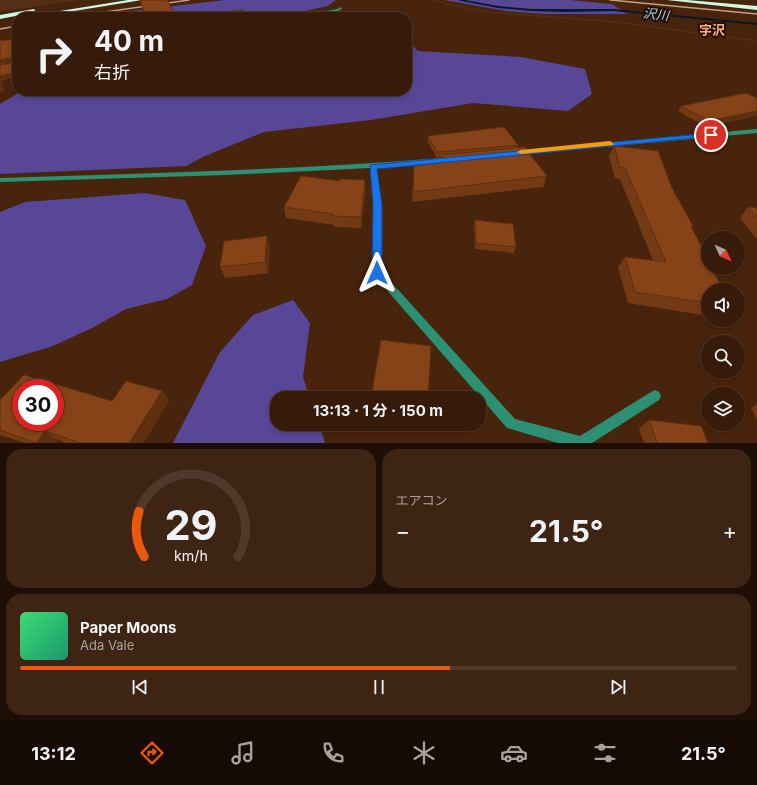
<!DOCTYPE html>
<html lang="ja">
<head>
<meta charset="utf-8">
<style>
  body { margin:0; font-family:Inter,"Noto Sans JP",sans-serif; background:#3d2413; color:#f1f3f6; height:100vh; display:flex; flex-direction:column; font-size:15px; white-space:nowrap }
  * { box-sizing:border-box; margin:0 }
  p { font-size:13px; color:#aaa19c }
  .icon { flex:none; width:22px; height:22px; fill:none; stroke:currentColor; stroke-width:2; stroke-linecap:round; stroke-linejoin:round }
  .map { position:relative; height:443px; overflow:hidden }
  .panel { display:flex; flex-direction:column; gap:6px; padding:6px; background:#1e0f06; flex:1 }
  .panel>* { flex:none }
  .banner { position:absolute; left:12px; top:12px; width:400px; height:84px; border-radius:16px; box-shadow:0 2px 6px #0003,0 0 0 1px #50392b; background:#361b0a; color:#f1f3f6; overflow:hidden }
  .needle { width:26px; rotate:135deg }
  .controls { position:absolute; left:701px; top:231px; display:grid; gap:8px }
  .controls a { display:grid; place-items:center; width:44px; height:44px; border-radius:50%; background:#361b0a; box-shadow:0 2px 6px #0003,0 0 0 1px #50392b; font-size:20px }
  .speed { position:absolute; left:12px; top:379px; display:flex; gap:8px; font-size:20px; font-weight:700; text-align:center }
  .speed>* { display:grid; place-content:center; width:52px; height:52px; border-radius:50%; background:#361b0a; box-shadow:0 2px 6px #0003,0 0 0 1px #50392b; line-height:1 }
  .speed .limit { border:6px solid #d22; background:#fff; color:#111 }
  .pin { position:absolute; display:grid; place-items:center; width:34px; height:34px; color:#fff; margin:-17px; border:2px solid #fff; border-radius:50%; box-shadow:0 1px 4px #0007 }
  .me { position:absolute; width:44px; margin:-22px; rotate:0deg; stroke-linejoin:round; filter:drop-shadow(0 0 3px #0008) }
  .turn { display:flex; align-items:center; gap:14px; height:84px; padding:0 16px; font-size:18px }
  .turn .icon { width:52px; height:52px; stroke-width:2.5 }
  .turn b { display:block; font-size:28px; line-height:34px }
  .big { font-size:30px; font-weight:700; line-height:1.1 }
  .panel .card { flex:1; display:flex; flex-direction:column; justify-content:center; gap:6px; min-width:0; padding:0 14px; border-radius:16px; background:#3d2413 }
  .panel .dial { align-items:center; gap:0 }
  .dial svg { height:104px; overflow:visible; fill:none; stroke:#50392b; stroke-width:7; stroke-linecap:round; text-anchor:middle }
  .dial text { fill:#f1f3f6; stroke:none }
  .song { display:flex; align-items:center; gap:12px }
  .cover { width:48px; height:48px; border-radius:6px; background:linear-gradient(135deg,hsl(140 70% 55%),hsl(160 70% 35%)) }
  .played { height:4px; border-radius:2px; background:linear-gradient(90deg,#ea580c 60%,#50392b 60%) }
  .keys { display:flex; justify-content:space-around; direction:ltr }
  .heat { display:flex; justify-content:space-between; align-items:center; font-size:22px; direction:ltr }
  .panel .tiles { flex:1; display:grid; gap:6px; grid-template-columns:1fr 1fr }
  .card:last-child { grid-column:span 2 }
  .trip { position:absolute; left:270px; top:391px; width:216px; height:40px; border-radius:16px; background:#361b0a; box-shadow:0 2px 6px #0003,0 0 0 1px #50392b; font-weight:700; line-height:40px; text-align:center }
  .dock { display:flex; height:64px; justify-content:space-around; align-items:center; background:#160b04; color:#aaa19c }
  .dock .icon { width:28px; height:28px }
  .dock .current { color:#ea580c }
  .dock b { font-size:18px; color:#f1f3f6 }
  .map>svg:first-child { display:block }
  .built { fill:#562e15 }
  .green { fill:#574796 }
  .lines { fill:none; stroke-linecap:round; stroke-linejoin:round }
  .stream { fill:#051a23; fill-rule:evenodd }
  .path { stroke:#815c45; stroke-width:1; stroke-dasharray:0.5 1.5; stroke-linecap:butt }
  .street { fill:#2c9174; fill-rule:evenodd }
  .highway { fill:#cff7e7; fill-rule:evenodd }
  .rail { stroke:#c59f88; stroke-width:1.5 }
  .wall { fill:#733a14 }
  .shaded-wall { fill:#5e2f10 }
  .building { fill:#864317; stroke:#5e2f10; fill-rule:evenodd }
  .route { fill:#1a73e8; stroke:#114b97 }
  .slow { fill:#f59e0b }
  .labels { text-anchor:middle; stroke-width:4; stroke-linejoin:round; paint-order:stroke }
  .far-water-label { font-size:13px; font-style:italic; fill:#97d7f7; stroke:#290e00 }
  .far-quarter-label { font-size:13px; font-weight:bold; fill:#fbae83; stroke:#290e00 }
</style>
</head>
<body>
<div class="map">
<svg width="757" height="443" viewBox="0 0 757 443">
  <rect width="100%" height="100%" fill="#48240d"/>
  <path class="built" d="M0,0h78l-78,12z"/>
  <path class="green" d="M225,0h111l-8,6 -51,11h-63l-45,-4 -31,4h-34l19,-5z
    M444,0h126l42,4 15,10h-83l-38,-3z
    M407,40l11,11 103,6 64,12 7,25 -24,17 -95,-8 -102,17 -107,12 -59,24 -19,10 -186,8v-70l22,-13h385z
    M144,193l41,7 21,46 -14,39 -25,14 -41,10 -34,19 -39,18 -53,16v-150l25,-10z
    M293,300l17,23 -7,54 7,21h-33v26h42l6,19h-152l47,-91 33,-37z"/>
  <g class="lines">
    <path class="stream" d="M457,0h8l33,6 34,3h81l144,14v2l-144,-14 -47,1 -34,-1 -34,-3z"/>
    <path class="path" d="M430,0l57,12 130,10 140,19"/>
    <path class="street" d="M341,7l1,2 -4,2 -38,6h-10l47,-8z
      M757,129v4l-240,22 -3,-2 3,-2z
      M452,157l2,1v2l-78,7 5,38 1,67 133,147 65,17 71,-44 4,-2 4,2 2,4 -2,4 -67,43h-34l-51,-15 -135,-155 1,-68 -3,-37 -144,7 -226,7v-4c151,-5 302,-8 452,-21z"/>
    <path class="highway" d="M128,0h14l-105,17h-14z
      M667,0h20l70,6v4z
      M34,9l2,3 -36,7v-4z"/>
    <path class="rail" d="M610,0l147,14
      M70,17l119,-17
      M0,29l17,-3"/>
  </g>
  <path class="wall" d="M746,93l-40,34 -28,-16 3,-5z
    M428,136l90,9 -1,3 30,28 -4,11 -131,15 2,-36 27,-3 1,-6 -5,1 -9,-16z
    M614,146l58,42 21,38 -1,1 16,63v26l-80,-13 -10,-36 7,-10 28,3 -33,-81 -5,-1 -6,-22z
    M365,180l1,10 -5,38 -27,-1v-2l-48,-7 -2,-11 56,-26z
    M748,207l9,1v31l-17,-21z
    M475,220l41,27 -2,6 -39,-4 -1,-23z
    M270,247l-2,26 -43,5 -5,-11z
    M162,391l7,10 -26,42h-77l-8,-3 -2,3h-31l-25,-8v-35l112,1z
    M757,404v16l-6,-12z
    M649,420l59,23h-64l-5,-14z"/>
  <path class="shaded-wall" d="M14,57l3,5 -17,4v-6z
    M17,72v5l-15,4 2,10 -4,1v-16z
    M757,111v5l-51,11 3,-6z
    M365,180l1,10 -5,38v-11z
    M267,236l3,11 -2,26 -3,-11z
    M162,391l7,10 -26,42h-14z
    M45,431l13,9 -2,3h-20z"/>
  <path class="building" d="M140,0h27l8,15 10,-2 2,4h-41z
    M242,10l7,7h-61z
    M17,38v31h-1l1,3 -17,4v-11l15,-3 1,-4 -2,-1 -14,3v-21l2,2z
    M746,93l11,5v13l-48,10 -28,-15z
    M504,127l14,18 -81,7 -9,-16z
    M614,146l44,5 14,37 21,38h-2l17,33v9h4l11,22h-15v13l-73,-11 -10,-35 41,5 -41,-94 -5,-1z
    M524,147l23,29 -134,16 1,-26 33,-4 -5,-7z
    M301,176l39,5v-2l25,1 -4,37 -28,-1v-2l-49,-7z
    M748,207l9,1v9z
    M475,220l38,4 3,23 -40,-4z
    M267,236l-2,26 -45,5 4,-26z
    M381,340l50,6 -3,52h-57z
    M24,375l88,26 14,-20 36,10 -33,52h-49l-35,-12 -9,12 -36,-13v-30zM21,388h34v34h-34z
    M649,420l52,6 7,17h-51z"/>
  <path class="route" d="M711,133l4,2 -1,1 -337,33 5,36v68l-5,4 -5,-4 1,-68 -3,-40z"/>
  <path class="slow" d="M610,141l4,3 -1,1 -92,9 -4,-2 4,-2z"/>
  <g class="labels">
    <g class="far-water-label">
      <text transform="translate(656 14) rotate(6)" y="5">沢川</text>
    </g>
    <g class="far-quarter-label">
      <text x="712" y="35">字沢</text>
    </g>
  </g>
</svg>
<div class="controls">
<a><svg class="needle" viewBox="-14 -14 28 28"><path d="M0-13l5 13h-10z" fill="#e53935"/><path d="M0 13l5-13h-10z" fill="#aaa19c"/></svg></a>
<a><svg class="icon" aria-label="sound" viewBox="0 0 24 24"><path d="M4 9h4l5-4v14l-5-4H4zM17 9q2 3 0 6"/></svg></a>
<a><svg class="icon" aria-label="search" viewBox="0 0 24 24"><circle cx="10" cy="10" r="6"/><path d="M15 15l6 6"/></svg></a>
<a><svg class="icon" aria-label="layers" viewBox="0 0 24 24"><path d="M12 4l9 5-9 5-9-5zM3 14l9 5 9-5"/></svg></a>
</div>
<div class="speed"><div class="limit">30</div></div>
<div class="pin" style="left:711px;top:135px;background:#d93025"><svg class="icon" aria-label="arrive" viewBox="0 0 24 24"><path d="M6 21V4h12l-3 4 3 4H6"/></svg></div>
<svg class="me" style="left:377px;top:273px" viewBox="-20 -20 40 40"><path d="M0-17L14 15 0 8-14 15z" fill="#1a73e8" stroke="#fff" stroke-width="4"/></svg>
<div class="trip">13:13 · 1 分 · 150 m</div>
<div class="banner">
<div class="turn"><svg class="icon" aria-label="right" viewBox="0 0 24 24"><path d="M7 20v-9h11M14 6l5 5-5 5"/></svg><div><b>40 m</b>右折</div></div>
</div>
</div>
<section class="panel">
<div class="tiles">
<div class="card dial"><svg viewBox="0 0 100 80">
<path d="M14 69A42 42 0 1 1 86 69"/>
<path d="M14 69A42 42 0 0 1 10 34" stroke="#ea580c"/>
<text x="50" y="56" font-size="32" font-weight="700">29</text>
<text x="50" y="72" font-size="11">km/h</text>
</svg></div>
<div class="card"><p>エアコン</p>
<div class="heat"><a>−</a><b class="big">21.5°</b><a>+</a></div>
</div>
<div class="card">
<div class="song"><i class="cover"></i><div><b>Paper Moons</b><p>Ada Vale</p></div></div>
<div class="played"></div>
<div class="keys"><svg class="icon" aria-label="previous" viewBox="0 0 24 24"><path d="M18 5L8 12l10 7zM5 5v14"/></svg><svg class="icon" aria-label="pause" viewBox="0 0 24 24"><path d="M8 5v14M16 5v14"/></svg><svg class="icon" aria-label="next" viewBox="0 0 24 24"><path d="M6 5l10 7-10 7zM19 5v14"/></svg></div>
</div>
</div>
</section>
<nav class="dock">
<b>13:12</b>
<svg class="icon current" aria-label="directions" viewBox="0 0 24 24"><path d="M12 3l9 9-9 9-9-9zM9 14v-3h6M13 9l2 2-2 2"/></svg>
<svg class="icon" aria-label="music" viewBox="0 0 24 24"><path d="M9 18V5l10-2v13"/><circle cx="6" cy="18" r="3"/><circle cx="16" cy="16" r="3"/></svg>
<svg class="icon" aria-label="phone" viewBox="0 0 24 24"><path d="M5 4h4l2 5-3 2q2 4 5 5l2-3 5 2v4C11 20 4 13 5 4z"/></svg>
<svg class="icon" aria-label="climate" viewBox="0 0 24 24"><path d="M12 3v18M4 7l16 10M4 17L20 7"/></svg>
<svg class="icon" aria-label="car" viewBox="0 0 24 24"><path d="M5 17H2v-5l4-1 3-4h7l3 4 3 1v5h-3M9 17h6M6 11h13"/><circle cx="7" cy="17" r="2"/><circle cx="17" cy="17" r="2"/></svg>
<svg class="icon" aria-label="filters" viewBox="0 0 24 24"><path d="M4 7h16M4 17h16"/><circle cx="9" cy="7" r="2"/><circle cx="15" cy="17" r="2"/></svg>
<b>21.5°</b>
</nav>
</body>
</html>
